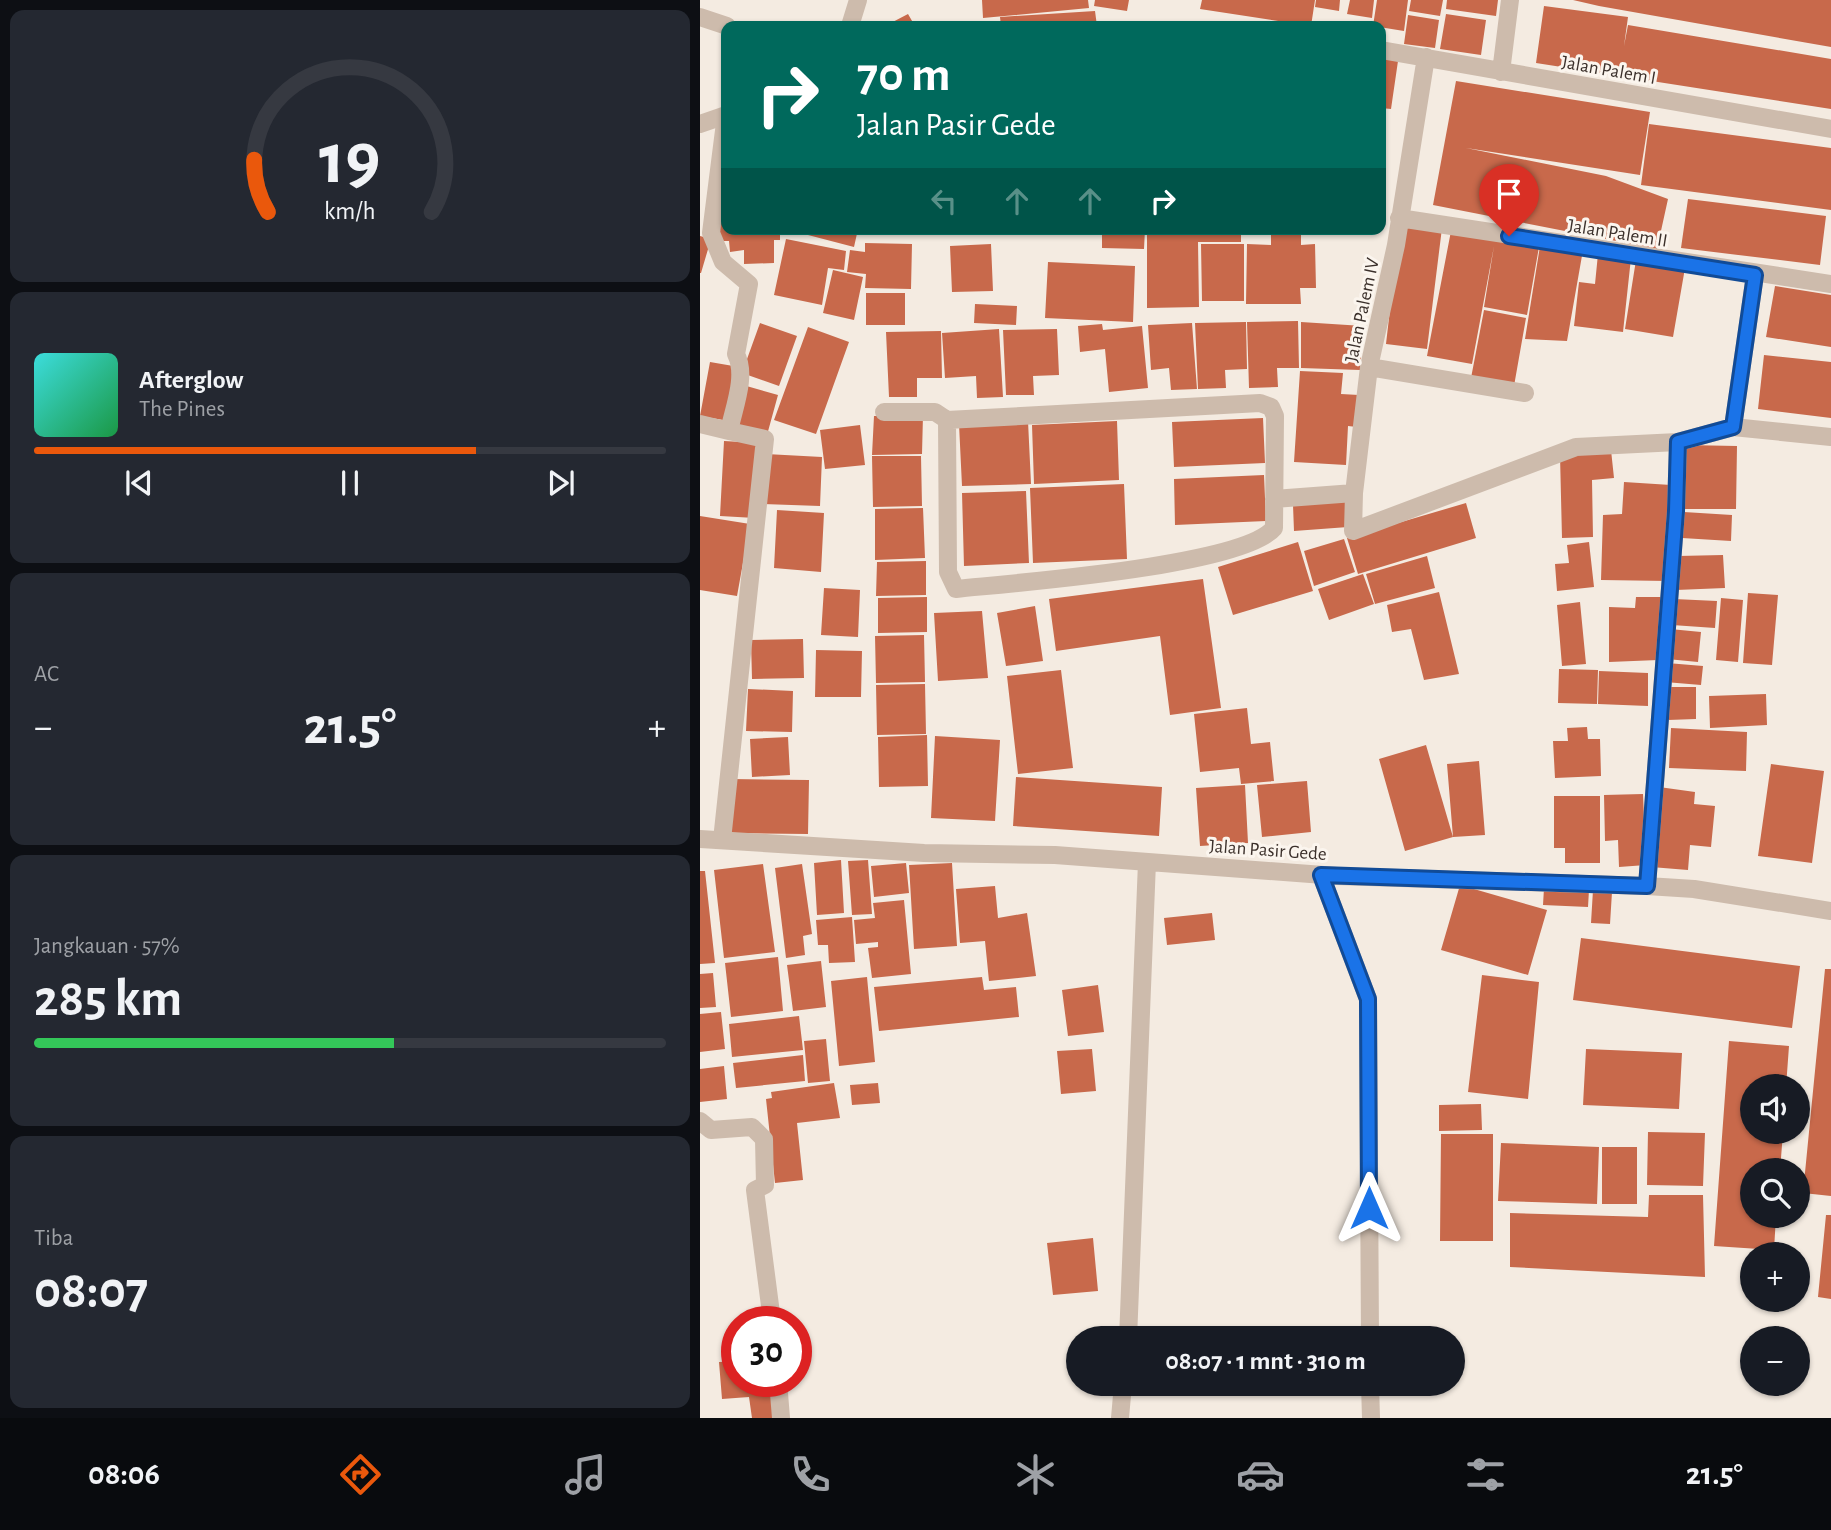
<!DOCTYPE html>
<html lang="id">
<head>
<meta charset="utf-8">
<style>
  body { margin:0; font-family:"Alegreya Sans",sans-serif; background:#242831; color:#f1f3f6; height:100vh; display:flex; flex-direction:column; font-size:26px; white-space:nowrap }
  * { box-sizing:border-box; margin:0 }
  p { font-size:23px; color:#9ea1a6 }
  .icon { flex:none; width:38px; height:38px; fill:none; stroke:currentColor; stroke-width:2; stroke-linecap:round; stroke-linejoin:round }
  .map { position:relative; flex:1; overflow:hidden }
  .panel { display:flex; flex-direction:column; gap:10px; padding:10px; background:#0d0f14; width:700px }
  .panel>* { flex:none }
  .guide { position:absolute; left:21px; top:21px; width:665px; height:214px; border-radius:14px; box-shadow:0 2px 5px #0004; background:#00695c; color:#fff; overflow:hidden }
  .fabs { position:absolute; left:1040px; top:1074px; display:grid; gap:14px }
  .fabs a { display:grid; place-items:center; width:70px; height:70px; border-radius:50%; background:#171b24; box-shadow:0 2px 5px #0004; font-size:35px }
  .speed { position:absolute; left:21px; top:1306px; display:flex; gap:14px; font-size:35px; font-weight:700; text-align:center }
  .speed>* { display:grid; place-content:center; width:91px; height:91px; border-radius:50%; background:#171b24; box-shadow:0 2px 5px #0004; line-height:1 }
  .speed .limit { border:10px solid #d22; background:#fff; color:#111 }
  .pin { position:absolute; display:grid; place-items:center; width:60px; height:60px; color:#fff; margin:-72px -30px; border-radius:50% 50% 50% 0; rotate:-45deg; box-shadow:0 0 7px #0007 }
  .pin .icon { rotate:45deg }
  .me { position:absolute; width:77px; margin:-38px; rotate:0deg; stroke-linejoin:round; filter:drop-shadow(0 0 5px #0008) }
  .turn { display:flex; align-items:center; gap:24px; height:147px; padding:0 21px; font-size:32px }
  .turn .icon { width:91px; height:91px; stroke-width:2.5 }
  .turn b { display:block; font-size:49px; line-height:60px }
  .lanes { display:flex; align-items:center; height:66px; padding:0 21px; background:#0003; justify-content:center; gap:35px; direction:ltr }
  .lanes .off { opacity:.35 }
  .big { font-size:52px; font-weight:700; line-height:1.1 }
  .panel .widget { flex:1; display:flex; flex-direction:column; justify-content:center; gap:10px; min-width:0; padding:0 24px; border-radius:14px; background:#242831 }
  .panel .dial { align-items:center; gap:0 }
  .dial svg { height:182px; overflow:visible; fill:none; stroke:#363941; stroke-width:7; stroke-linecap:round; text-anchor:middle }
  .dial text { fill:#f1f3f6; stroke:none }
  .song { display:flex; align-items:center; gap:21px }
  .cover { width:84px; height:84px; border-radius:10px; background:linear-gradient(135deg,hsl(180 70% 55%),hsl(140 70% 35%)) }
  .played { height:7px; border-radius:4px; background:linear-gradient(90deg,#ea580c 70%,#363941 70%) }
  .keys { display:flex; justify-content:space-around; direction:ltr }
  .heat { display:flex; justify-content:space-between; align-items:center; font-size:38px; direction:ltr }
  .charge { height:10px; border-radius:5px; background:linear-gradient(90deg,#34c759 57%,#363941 0) }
  .trip { position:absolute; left:366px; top:1326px; width:399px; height:70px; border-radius:35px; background:#171b24; box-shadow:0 2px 5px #0004; font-weight:700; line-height:70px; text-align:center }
  .dock { display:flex; height:112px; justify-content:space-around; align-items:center; background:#090b0e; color:#9ea1a6 }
  .dock .icon { width:49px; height:49px }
  .dock .on { color:#ea580c }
  .dock b { font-size:32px; color:#f1f3f6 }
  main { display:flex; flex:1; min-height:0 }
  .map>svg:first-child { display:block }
  .building { fill:#c8694b }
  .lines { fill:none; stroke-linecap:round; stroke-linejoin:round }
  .street { stroke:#cdbbac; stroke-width:18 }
  .route-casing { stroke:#114b97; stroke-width:18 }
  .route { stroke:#1a73e8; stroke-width:12 }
  .labels { text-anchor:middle; stroke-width:6; stroke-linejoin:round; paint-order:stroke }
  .street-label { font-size:19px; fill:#3b302b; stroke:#fbf5ee }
</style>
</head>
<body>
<main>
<section class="panel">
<div class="widget dial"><svg viewBox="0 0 100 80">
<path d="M14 69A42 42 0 1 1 86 69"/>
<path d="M14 69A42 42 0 0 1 8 46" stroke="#ea580c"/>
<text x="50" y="56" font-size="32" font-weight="700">19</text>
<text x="50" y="72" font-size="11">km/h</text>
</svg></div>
<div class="widget">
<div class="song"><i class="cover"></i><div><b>Afterglow</b><p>The Pines</p></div></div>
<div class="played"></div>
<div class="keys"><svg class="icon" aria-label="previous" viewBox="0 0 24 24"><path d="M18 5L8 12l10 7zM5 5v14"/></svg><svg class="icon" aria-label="pause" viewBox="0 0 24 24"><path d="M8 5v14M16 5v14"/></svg><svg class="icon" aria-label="next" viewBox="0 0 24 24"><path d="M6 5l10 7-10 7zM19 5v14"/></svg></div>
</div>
<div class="widget"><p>AC</p>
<div class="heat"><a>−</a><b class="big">21.5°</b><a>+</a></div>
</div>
<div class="widget"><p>Jangkauan · 57%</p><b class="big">285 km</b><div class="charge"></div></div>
<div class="widget"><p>Tiba</p><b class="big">08:07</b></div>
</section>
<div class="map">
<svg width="1131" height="1418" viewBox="0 0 1131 1418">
  <rect width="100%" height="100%" fill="#f4ebe1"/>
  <path class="building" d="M282,0h106l1,8 -106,10z
    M395,0h34l-2,11 -33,-5z
    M502,0h113l-4,26 -111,-17z
    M616,0h24l-1,11 -24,-4z
    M650,0h24l-2,18 -25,-4z
    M677,0h31l-4,31 -31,-5z
    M711,0h32l-3,16 -31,-5z
    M747,0h51l-2,16 -50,-7z
    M873,0h258v47l-232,-41z
    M844,6l84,11 -4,29 4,-21 203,34v50l-295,-46z
    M395,11l2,15h-96l-1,-9z
    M208,14l7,12h-30z
    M746,14l40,6 -5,35 -41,-6z
    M708,15l31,5 -4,28 -31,-4z
    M681,58l17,3 -7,48 -10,-1z
    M756,81l194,31 -10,63 -174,-27 140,28 62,23 -11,50 -224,-44z
    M681,121h5l-1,25h-4z
    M949,124l182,24v62l-190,-25z
    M988,199l138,17 -6,49 -139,-17z
    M18,212h8v17h54v11h-6v23l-30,1v-14l-14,2 -1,-11h-11z
    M700,223l42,5 -15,121 -41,-5z
    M85,229h73l-4,18z
    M402,229h43l-1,20 -42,-1z
    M447,229h94v13h-43l1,65 -52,1z
    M571,229h30v16l14,-1 1,44h-16l1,16h-55l1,-60 24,1z
    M615,229h52v3l-52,1z
    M751,231l88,16 -12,68 -43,-8 10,-61 -22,118 -45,-8z
    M0,236l11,3 -10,34h-1z
    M86,239l60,12 -2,19 -16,-2 -6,37 -48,-10z
    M165,243l47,1 -1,45 -46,-1 1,-14 -19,-2 3,-22 15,2z
    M291,244l2,47 -41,1 -2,-46z
    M501,244h43v57h-42z
    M840,246l43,4 -16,91 -42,-2z
    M898,254l33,4 -8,74 -49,-6 5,-44 16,2z
    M936,260l49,8 -12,69 -48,-8z
    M348,262l87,4 -2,56 -88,-4z
    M133,270l30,7 -9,43 -31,-7z
    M1075,286l56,9v52l-65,-10z
    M166,293h39v32h-39z
    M275,304l42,2 -1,19 -42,-2z
    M784,310l42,8 -12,68 -43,-8z
    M598,321l1,47h-22l1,19 -29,1 -2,-66z
    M546,322l1,47 -22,1 1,18 -28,1 -3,-66z
    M601,322l62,4 -3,44 -59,-2z
    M60,323l37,13 -18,50 -37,-13z
    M492,323l5,66 -26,1 -2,-22 -18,2 -3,-45z
    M402,324l1,6 39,-4 6,62 -39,4 -4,-43 -25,3 -2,-26z
    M108,327l41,15 -33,92 -42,-14z
    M299,329l4,68 -26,1 -1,-22 -31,2 -3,-45z
    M357,329l2,46 -26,1 1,19h-28l-3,-65z
    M241,331l1,47h-25v19h-28l-3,-65z
    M1064,355l67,7v56l-73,-9z
    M10,362l29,5 -10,54 -29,-5z
    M600,371l43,2 -2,21 18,1 -2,32 -9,-1 -2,39 -52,-3z
    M43,385l35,10 -11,40 -35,-9z
    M223,415l-1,39 -50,1 2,-39z
    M563,418l2,45 -91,4 -2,-45z
    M328,421l3,63 -69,2 -3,-62z
    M417,421l2,59 -85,4 -2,-59z
    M160,425l5,40 -40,4 -5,-39z
    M24,441l35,2 -4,75 -35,-2z
    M985,445l52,1 -1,63h-52z
    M911,450l3,28 -22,2 1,57 -31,1 -2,-83z
    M66,454l56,3 -2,49 -57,-2z
    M172,456h49l1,50 -49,1z
    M564,475l2,46 -91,4 -1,-46z
    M924,482l47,3 -3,96 -67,-1 2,-65 19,-1z
    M424,484l3,75 -94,4 -3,-75z
    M326,491l3,72 -65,3 -2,-73z
    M647,500l1,27 -54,4 -1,-26z
    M766,503l10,35 -118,36 -11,-36z
    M223,508l2,50 -50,2v-51z
    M77,510l47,3 -3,59 -47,-4z
    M984,512l48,3 -1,26 -49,-3z
    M0,516l50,8 -13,72 -37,-6z
    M644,539l11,33 -41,14 -10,-35z
    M598,542l15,49 -80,24 -15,-48z
    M889,542l5,45 -37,4 -2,-27 14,-1 -2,-18z
    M1023,555l2,33 -49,2 2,-34z
    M727,556l8,32 -60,16 -9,-30z
    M226,561v34l-50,1 1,-34z
    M663,574l11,30 -45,16 -11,-31z
    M503,579l18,129 -51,7 -10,-79 -104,15 -7,-52z
    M124,588l36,2 -2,47 -37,-2z
    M739,592l20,82 -35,6 -13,-51 -19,3 -5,-27z
    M1048,593l30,2 -6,70 -29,-2z
    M227,597v35l-49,1v-35z
    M936,597h28l-6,63 -49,2v-55l26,1z
    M1021,598l22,2 -5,62 -22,-2z
    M974,599l43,2 -2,27 -43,-3z
    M880,602l6,62 -24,2 -5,-61z
    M335,606l8,55 -37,5 -9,-53z
    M282,611l6,67 -50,3 -4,-68z
    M970,629l31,3 -3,30 -31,-3z
    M224,635l1,47 -49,1 -1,-47z
    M103,639l1,39 -52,1 -1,-39z
    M116,650l46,1 -1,46h-46z
    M967,663l36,3 -2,19 -36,-3z
    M859,669l39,1 -1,34 -39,-1z
    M361,670l12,98 -55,6 -11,-98z
    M899,671l49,2v33l-50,-2z
    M225,684l1,50 -49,1 -1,-50z
    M968,687h28v32l-28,1z
    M48,689l45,2 -1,41 -46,-1z
    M1066,694l1,31 -57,3 -1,-32z
    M547,708l4,36 19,-2 4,39 -33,3 -2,-16 -39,4 -6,-58z
    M887,727l1,12h12l1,37 -46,2 -2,-37h15l-1,-13z
    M971,728l76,4 -1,39 -77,-3z
    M227,735l1,51 -49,1 -1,-50z
    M235,736l65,4 -5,81 -64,-3z
    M88,737l2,38 -38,2 -2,-38z
    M726,745l27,92 -6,-73 32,-3 6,74 -32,2 -48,14 -26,-92z
    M1071,764l53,7 -12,92 -54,-7z
    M316,777l146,10 -3,49 -146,-10z
    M31,779l78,1 -1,54 -78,-1z
    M607,781l4,51 -49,5 -5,-52z
    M545,785l3,58 -48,3 -4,-58z
    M959,787l36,5 -1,12 21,2 -4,41 -21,-2 -2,25 -37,-3z
    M943,794l3,71 -27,2 -1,-27 -13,1 -1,-46z
    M854,796h46v67h-35v-15h-11z
    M141,860l3,53 -27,2 -3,-52z
    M168,860l4,54 -20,1 -4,-54z
    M206,863l3,30 -35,4 -3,-31z
    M252,863l5,83 -43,3 -5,-84z
    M63,864l12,88 -51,6 -10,-88z
    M102,864l10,70 -9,2 2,19 -19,3 -11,-90z
    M0,871h5l10,92 -15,1z
    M760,885l87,25 -19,65 -87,-25z
    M295,886l3,32 29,-5 9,63 -47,5 -4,-40 -25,2 -4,-54z
    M844,888l45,2 -1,17 -45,-2z
    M893,890l19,2 -2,32 -19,-1z
    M204,900l7,74 -39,4 -4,-30 10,-1v-5l-22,2 -2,-24 21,-2 -2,-15z
    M512,913l3,27 -48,5 -3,-27z
    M152,917l3,45 -26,1 -1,-18h-10l-2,-25z
    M881,938l219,28 -8,62 -219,-28z
    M78,957l5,54 -52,6 -6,-54z
    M121,961l5,46 -33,4 -6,-46z
    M1125,969h6v227l-28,-3z
    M13,973l3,34 -16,1v-34z
    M782,975l57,7 -11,117 -60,-7z
    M167,977l8,85 -36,4 -8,-85z
    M282,977l2,13 32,-3 3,30 -140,14 -5,-44z
    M398,985l6,47 -36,4 -6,-46z
    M21,1012l4,37 -25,3v-38z
    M99,1016l4,34 -71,7 -3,-33z
    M126,1039l4,42 -22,2 -4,-42z
    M1029,1041l60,5 -3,41h-34v45h31l-3,39h-28v45h24l-2,34 -60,-4z
    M392,1049l4,42 -35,3 -4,-43z
    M886,1049l96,4 -3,56 -96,-4z
    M103,1055l2,26 -69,7 -3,-25z
    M24,1066l3,33 -27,3v-33z
    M134,1083l6,35 -43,5 6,57 -28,3 -9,-84 6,-1 -1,-6z
    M178,1083l2,20 -28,2 -2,-20z
    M781,1104l1,26 -43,1v-26z
    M948,1132l57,1 -2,53 -56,-1z
    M741,1134h52v107h-53z
    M801,1143l98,4 -2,57 -99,-3z
    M902,1147h35v57h-35z
    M949,1195h54l2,82 -195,-10v-54l138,4z
    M1126,1215h5v84l-13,-2z
    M393,1238l5,53 -45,4 -6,-52z
    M37,1361v20h38l3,37h-26l-3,-21 -27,2 -3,-37z"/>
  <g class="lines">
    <path class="street" d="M0,17l27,9
      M150,26l8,-26
      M681,50l450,79
      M726,57l-30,188 -27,122 -15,126 -1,38 223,-84 102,-5 55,-15 98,10
      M801,72l9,-72
      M0,124l26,-9
      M699,218l432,66
      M669,367l156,26
      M184,412h51l12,8 313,-17 11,4 4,9 -1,112c-31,38 -261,55 -318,61l-8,-17 -1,-152
      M0,424l29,7
      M1033,427l22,-152
      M574,499l80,-6
      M0,839l224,14 131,2 282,21 310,10 47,3 137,22
      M22,840l43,-401 -36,-8c5,-24 18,-55 7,-77l13,-70 -26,-22 -12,-29 15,-118
      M621,875l47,124 2,340
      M947,886l29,-375 2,-69
      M0,1121l11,9 41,-3 12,12 1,46 -10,5 17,131
      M428,1339l19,-477
      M78,1381l3,37
      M670,1384l1,34
      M420,1418l3,-34"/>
  </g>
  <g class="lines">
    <defs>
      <path id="route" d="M669,1208l-1,-209 -47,-124 326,11 29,-375 2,-69 55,-15 22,-152 -246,-39"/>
    </defs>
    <use href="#route" class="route-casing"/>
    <use href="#route" class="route"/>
  </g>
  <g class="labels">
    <g class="street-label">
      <text transform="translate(909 69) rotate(10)" y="7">Jalan Palem I</text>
      <text transform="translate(918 232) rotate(9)" y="7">Jalan Palem II</text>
      <text transform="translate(661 310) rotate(-78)" y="7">Jalan Palem IV</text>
      <text transform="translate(568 849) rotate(4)" y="7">Jalan Pasir Gede</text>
    </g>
  </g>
</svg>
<div class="fabs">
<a><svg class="icon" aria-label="sound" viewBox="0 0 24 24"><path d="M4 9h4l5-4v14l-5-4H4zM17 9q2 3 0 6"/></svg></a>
<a><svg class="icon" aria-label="search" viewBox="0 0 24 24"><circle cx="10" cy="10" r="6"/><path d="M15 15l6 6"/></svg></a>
<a>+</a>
<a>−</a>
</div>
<div class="speed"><div class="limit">30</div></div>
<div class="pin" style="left:809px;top:236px;background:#d93025"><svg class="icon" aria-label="arrive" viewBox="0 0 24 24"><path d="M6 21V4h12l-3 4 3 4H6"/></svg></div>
<svg class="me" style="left:669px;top:1208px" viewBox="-20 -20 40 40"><path d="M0-17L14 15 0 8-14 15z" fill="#1a73e8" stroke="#fff" stroke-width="4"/></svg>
<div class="trip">08:07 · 1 mnt · 310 m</div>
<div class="guide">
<div class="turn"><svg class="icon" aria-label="right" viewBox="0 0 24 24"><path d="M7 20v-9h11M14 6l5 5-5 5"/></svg><div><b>70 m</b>Jalan Pasir Gede</div></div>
<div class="lanes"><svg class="icon off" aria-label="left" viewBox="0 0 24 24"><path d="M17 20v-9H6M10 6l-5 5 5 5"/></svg><svg class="icon off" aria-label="ahead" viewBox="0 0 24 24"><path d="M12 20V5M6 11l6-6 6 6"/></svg><svg class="icon off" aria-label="ahead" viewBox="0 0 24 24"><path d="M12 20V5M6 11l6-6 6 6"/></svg><svg class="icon" aria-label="right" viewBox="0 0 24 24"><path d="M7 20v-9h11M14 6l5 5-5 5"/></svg></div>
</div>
</div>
</main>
<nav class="dock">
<b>08:06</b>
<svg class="icon on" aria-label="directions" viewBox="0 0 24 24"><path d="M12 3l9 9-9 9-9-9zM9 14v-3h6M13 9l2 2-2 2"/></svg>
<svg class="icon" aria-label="music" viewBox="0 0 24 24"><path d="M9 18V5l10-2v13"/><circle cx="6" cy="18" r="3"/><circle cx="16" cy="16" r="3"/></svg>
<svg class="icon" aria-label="phone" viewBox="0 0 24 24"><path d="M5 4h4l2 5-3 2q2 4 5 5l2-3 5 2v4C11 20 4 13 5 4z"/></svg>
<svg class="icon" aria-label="climate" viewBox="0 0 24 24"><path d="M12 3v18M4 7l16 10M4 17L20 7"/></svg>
<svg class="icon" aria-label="car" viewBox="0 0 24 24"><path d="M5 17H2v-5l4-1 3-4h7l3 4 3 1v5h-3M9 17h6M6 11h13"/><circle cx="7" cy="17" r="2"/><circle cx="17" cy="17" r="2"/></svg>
<svg class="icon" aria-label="filters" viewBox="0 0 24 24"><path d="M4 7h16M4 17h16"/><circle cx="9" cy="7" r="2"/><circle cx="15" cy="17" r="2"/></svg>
<b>21.5°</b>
</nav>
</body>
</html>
